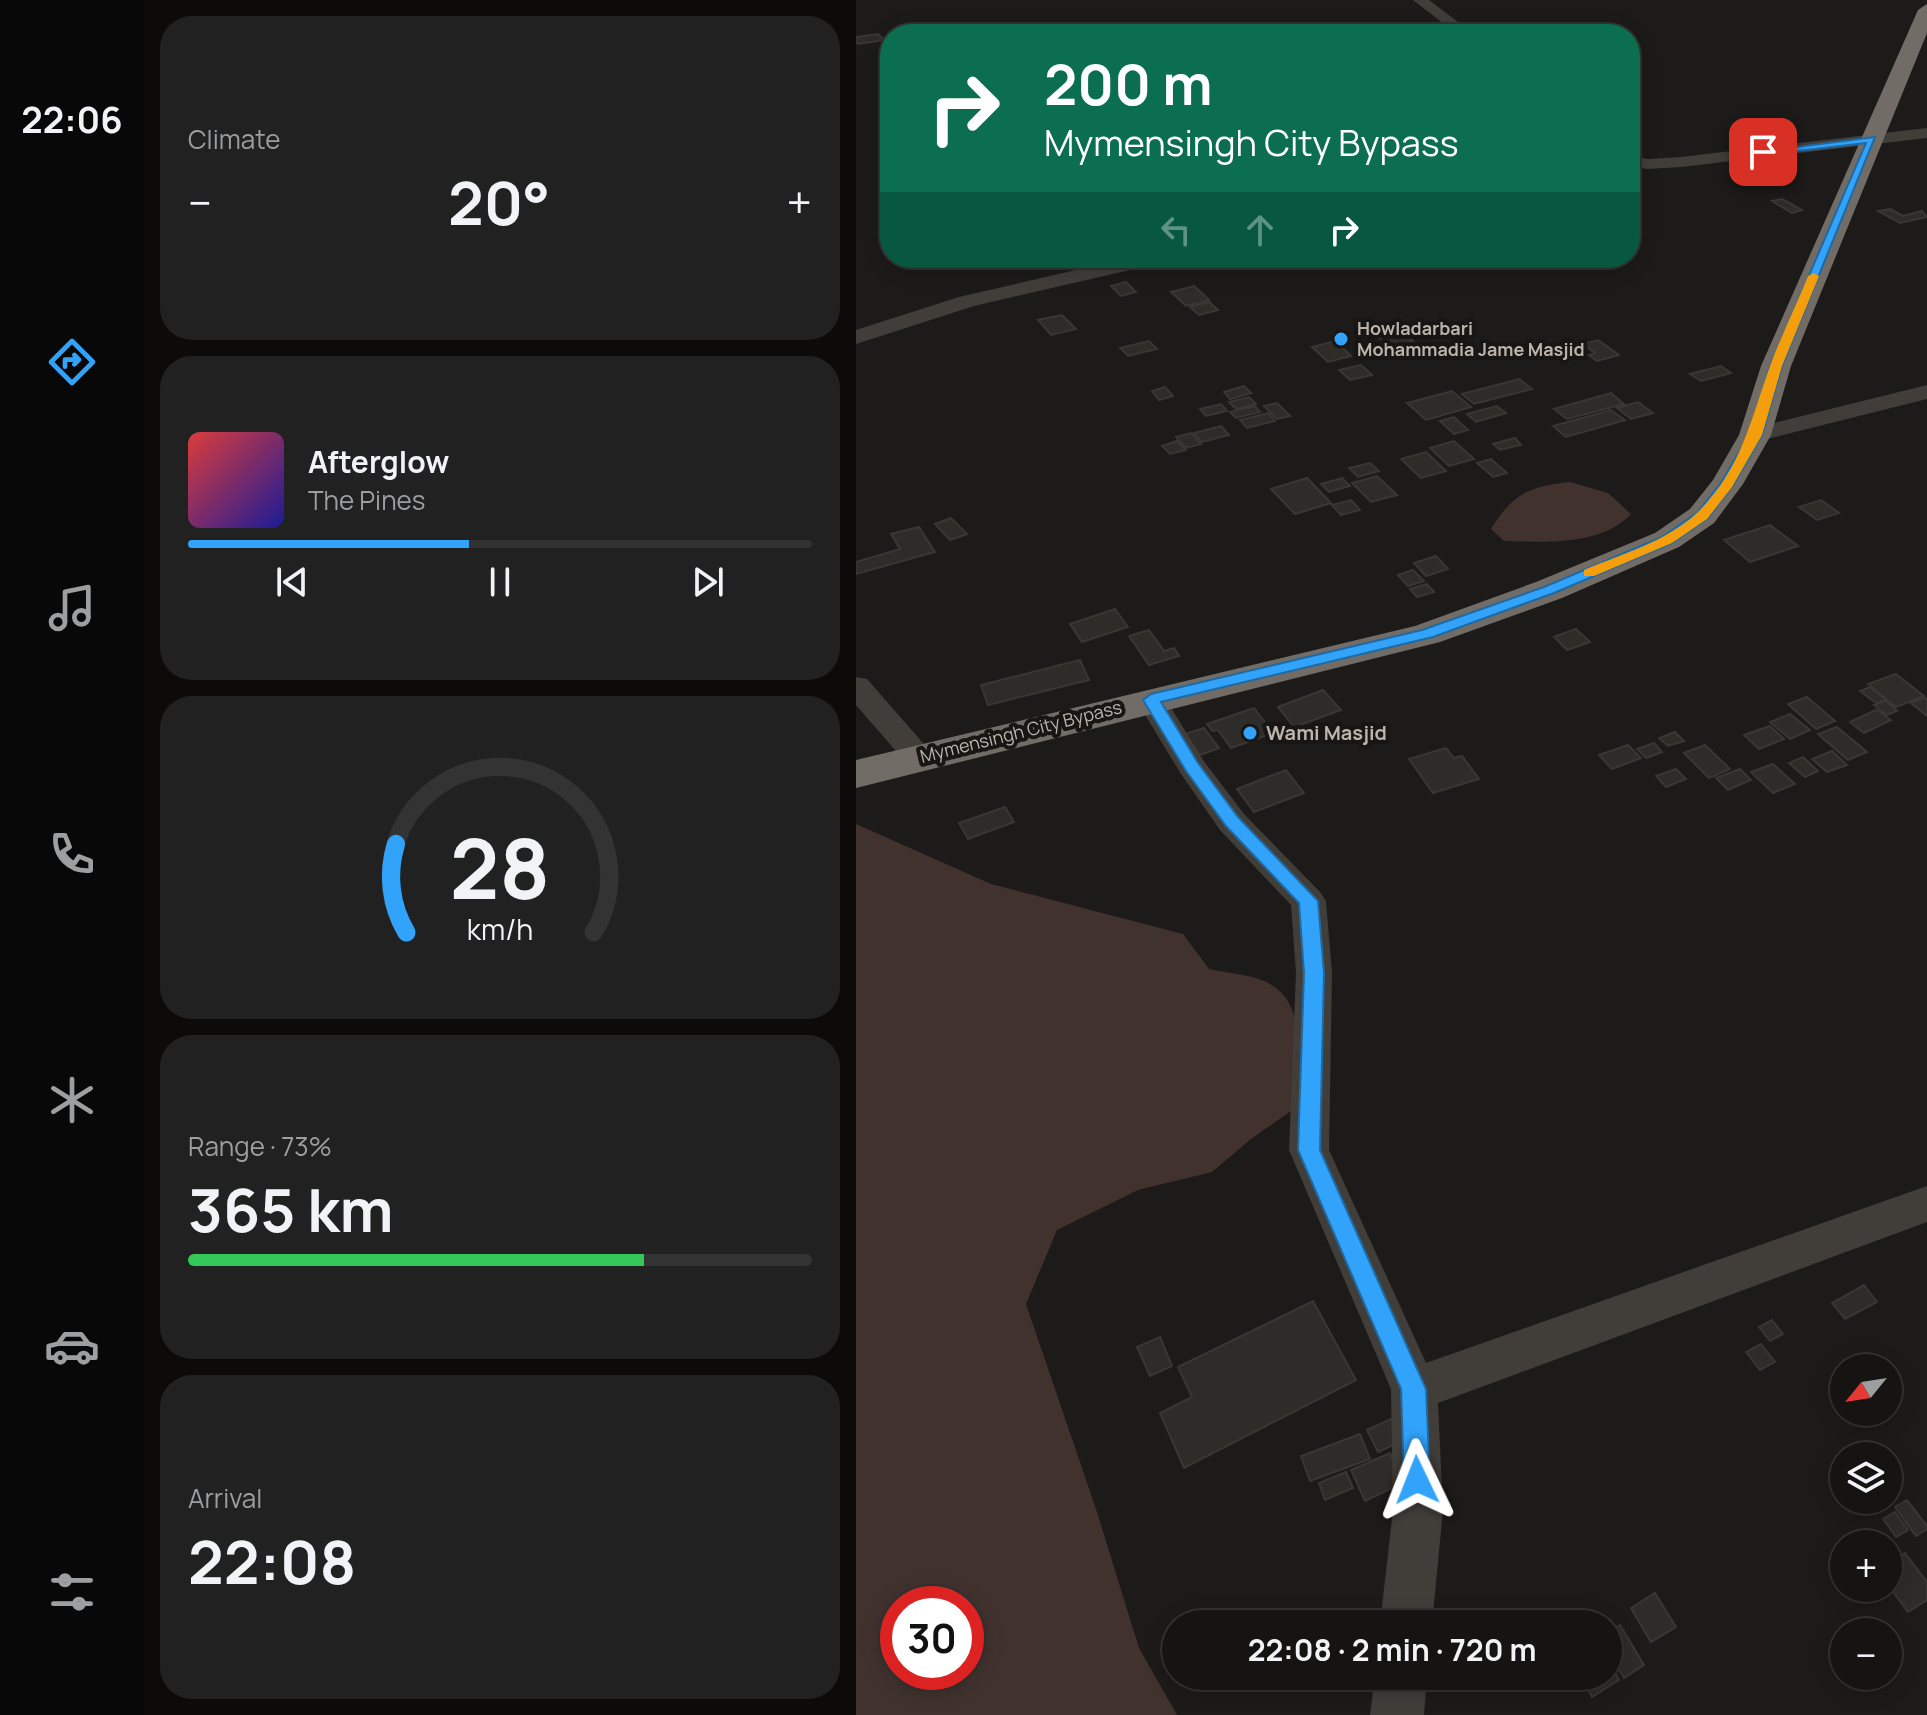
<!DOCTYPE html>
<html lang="en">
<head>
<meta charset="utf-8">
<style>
  body { margin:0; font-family:Manrope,sans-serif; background:#222121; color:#f1f3f6; height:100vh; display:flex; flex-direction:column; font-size:30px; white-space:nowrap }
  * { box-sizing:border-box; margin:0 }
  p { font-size:26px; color:#9d9ea0 }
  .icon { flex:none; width:44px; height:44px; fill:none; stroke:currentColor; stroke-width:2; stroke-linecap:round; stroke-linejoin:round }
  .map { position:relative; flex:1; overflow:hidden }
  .side { display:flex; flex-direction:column; gap:16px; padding:16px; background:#0c0b0a; width:712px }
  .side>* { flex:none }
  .hud { position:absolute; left:24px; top:24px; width:760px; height:244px; border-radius:32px; box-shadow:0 4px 20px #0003,0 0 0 2px #343333; background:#0b6e4f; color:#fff; overflow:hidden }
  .needle { width:52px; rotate:240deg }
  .fabs { position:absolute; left:974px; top:1354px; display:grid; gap:16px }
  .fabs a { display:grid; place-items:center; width:72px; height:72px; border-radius:50%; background:#151413; box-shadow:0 4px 20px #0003,0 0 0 2px #343333; font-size:40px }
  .speed { position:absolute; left:24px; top:1586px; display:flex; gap:16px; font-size:40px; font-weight:700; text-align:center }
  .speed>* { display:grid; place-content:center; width:104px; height:104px; border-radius:50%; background:#151413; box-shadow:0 4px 20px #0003,0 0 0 2px #343333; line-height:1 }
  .speed .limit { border:12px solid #d22; background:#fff; color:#111 }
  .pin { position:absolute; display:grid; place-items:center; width:68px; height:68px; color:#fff; margin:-34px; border-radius:16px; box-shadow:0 4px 12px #0006 }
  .me { position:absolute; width:88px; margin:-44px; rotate:358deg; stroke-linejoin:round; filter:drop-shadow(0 0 6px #0008) }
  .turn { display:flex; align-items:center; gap:28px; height:168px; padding:0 32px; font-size:36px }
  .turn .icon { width:104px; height:104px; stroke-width:2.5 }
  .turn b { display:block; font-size:56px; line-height:68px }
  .lanes { display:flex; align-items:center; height:76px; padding:0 32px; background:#0003; justify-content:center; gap:40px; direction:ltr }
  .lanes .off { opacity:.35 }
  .big { font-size:60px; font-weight:700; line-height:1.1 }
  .side .widget { flex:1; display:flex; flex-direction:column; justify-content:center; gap:12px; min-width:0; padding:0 28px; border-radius:32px; background:#222121 }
  .side .dial { align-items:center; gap:0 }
  .dial svg { height:208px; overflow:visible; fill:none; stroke:#343333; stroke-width:7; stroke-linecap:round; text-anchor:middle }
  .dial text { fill:#f1f3f6; stroke:none }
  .song { display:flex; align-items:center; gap:24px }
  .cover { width:96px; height:96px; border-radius:12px; background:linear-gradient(135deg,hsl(0 70% 55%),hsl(240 70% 35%)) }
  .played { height:8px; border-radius:4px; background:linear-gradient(90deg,#31a3fb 45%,#343333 45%) }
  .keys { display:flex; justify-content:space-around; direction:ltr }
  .heat { display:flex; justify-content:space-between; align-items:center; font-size:44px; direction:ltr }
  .charge { height:12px; border-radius:6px; background:linear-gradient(90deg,#34c759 73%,#343333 0) }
  .trip { position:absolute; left:306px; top:1610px; width:460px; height:80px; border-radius:40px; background:#151413; box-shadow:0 4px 20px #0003,0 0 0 2px #343333; font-weight:700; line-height:80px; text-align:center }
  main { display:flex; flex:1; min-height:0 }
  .dock { display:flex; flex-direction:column; width:144px; justify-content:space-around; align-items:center; background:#080808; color:#9d9ea0 }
  .dock .icon { width:56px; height:56px }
  .dock .active { color:#31a3fb }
  .dock b { font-size:36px; color:#f1f3f6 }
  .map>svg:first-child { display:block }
  .water { fill:#41322e; fill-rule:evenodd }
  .building { fill:#2d2c29; stroke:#383733; stroke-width:2 }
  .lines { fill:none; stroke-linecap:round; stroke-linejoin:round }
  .street { fill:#413e3a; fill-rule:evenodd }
  .highway { fill:#726c66; fill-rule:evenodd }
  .route { fill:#31a3fb; stroke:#206aa3; stroke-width:2 }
  .slow { fill:#f59e0b }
  .poi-dot { fill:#31a3fb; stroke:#171614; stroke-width:3 }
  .labels { text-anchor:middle; stroke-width:8; stroke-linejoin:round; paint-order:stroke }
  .far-poi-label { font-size:18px; font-weight:bold; fill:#bcb3ab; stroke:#171614; text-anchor:start }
  .far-street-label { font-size:18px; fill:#bcb3ab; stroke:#171614 }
  .poi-label { font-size:20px; font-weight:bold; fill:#bcb3ab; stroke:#171614; text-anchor:start }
</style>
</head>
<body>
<main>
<nav class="dock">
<b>22:06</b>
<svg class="icon active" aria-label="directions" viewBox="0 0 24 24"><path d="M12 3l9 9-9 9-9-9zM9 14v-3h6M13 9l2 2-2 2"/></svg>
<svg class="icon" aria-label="music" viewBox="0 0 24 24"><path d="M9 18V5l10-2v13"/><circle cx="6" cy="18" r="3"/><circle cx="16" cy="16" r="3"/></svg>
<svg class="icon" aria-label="phone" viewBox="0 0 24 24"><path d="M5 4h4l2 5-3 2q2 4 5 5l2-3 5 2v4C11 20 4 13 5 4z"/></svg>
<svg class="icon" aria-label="climate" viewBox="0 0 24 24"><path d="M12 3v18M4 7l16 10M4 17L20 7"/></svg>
<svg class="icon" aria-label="car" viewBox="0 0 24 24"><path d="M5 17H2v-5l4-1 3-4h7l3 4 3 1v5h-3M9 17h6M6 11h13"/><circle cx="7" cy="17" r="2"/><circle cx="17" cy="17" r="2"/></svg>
<svg class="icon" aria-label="filters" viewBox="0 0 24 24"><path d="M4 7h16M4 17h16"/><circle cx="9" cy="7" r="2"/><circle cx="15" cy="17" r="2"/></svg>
</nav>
<section class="side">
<div class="widget"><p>Climate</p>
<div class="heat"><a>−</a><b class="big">20°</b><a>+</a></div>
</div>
<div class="widget">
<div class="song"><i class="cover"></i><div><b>Afterglow</b><p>The Pines</p></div></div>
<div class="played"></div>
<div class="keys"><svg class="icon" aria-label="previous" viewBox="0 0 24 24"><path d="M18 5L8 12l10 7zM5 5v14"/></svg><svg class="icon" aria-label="pause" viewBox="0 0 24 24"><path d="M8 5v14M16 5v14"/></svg><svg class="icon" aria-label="next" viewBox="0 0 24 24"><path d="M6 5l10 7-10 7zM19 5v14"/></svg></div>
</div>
<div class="widget dial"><svg viewBox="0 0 100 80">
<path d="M14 69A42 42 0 1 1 86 69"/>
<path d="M14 69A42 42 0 0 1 10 35" stroke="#31a3fb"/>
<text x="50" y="56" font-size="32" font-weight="700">28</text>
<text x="50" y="72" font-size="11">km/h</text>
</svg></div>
<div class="widget"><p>Range · 73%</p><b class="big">365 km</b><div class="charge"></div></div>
<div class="widget"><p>Arrival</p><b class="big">22:08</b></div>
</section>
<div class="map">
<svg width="1071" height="1715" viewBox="0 0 1071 1715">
  <rect width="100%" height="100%" fill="#1c1b19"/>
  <path class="water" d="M714,482l38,11 23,21c-30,32 -86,28 -127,27l-13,-12c21,-35 39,-43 79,-47z
    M0,824l135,60 192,50 26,35c18,4 39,5 55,12 50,21 30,88 27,130l-40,28 -39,33 -74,18 -81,40 -31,74 71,208 42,136 38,67h-321zM42,1604h68v68h-68z"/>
  <path class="building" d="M134,23l3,6 -25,3 -3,-7z
    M22,34l6,6 -26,4 -2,-2v-5z
    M926,199l20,11 -10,3 -20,-12z
    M1034,209l13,7 19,-5 5,6 -27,6 -22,-12z
    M270,282l10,10 -15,4 -10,-10z
    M338,286l15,14 -23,6 -15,-14z
    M353,302l9,8 -19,5 -9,-8z
    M206,315l14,14 -25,6 -13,-15z
    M540,327l17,14 -22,6 -17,-14z
    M742,340l21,15 -22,6 -8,-6 6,-2 -12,-9z
    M293,341l8,8 -29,7 -8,-8z
    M479,341l16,15 -23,6 -16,-15z
    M505,365l11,10 -22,5 -11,-10z
    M865,366l10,7 -30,8 -11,-7z
    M663,379l13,10 -58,15 -12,-10z
    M388,386l7,7 -21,6 -6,-7z
    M309,387l8,9 -14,4 -7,-9z
    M596,391l19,16 -45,13 -19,-17z
    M755,393l13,11 -57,15 -13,-10z
    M393,397l7,7 -20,5 -7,-7z
    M782,402l15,11 -22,6 -14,-11z
    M421,403l13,13 -13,3 -13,-13z
    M365,404l6,7 -21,5 -6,-7z
    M399,406l5,6 -24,6 -6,-6z
    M641,406l9,7 -30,9 -9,-8z
    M755,410l14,10 -59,17 -13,-11z
    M412,413l7,8 -28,7 -7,-8z
    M598,417l14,13 -14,4 -14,-13z
    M365,426l8,9 -27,7 -8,-9z
    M335,433l10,11 -15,4 -10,-11z
    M659,438l6,7 -21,5 -7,-6z
    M321,441l9,9 -16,4 -8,-8z
    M598,441l20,18 -25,7 -19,-18z
    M570,452l20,19 -25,7 -20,-19z
    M635,459l16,14 -14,4 -16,-14z
    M514,463l9,8 -21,6 -9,-9z
    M521,476l20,19 -26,7 -19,-19z
    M451,478l24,25 -36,11 -24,-25z
    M486,478l8,8 -21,6 -8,-8z
    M495,500l9,10 -19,5 -9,-10z
    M965,500l18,13 -22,7 -18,-13z
    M95,518l16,16 -17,6 -15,-16z
    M914,525l28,21 -48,16 -26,-22z
    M63,527l16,25 -79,22v-12l44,-13 -9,-15z
    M580,556l12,13 -22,7 -12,-13z
    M557,570l11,11 -16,5 -10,-11z
    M571,584l7,8 -17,5 -7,-8z
    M259,609l13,18 -46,15 -12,-18z
    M720,629l14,13 -23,8 -13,-13z
    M293,630l15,21 10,-3 5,8 -30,9 -20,-29z
    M224,660l9,20 -101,25 -7,-20z
    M1040,674l28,22 -28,11 -28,-23z
    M1014,687l16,13 -10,3 -16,-12z
    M467,690l18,20 -47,17 -16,-20z
    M951,697l28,24 -19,8 -28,-25z
    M1069,698l2,1v17l-16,-13z
    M1030,701l11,10 -11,4 -12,-10z
    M398,708l19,25 -42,15 -13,-18 -6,1 -5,-7z
    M1020,710l15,10 -27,13 -14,-11z
    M934,714l20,16 -20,9 -20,-17z
    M914,726l14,13 -25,10 -15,-14z
    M981,727l30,25 -19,8 -30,-26z
    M348,728l15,20 -19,7 -15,-21z
    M819,732l9,9 -16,5 -9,-8z
    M798,743l8,9 -16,6 -9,-9z
    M772,745l13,13 -29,11 -13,-14z
    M849,745l25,24 -21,9 -25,-25z
    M590,748l8,10 8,-2 17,23 -46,14 -24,-34z
    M976,751l15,14 -20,7 -15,-13z
    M947,757l15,14 -13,6 -16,-14z
    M917,764l22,20 -22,9 -22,-21z
    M820,769l10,10 -20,8 -10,-11z
    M884,769l11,11 -23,10 -12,-12z
    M430,770l18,23 -50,19 -17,-23z
    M149,807l9,15 -46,17 -9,-16z
    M1008,1285l13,17 -32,17 -13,-16z
    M457,1301l43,79 -172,88 -24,-55 32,-16 -14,-30z
    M916,1320l11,14 -13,7 -11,-14z
    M304,1337l12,29 -22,10 -13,-29z
    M905,1344l14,18 -15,8 -14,-18z
    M537,1418l11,22 -26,12 -11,-22z
    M504,1434l10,25 -60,22 -9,-25z
    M534,1453l13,30 -38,18 -14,-31z
    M490,1472l7,16 -28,12 -6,-17z
    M1051,1500l20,26v3l-11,7 -21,-29z
    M1039,1512l13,18 -12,7 -13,-18z
    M1049,1553l22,29v18l-19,12 -20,-27v-21z
    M799,1593l21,34 -25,15 -20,-34z
    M764,1625l24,40 -20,13 -16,-27v-19z
    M752,1660l11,20 -27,17 -11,-21h27z"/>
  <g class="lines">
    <path class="street" d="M557,0h16l45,34h-17z
      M1071,128v10l-246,29 -33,2 -18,-3v-10l18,3 33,-2z
      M272,258h38l-10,6 -182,42 -118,38v-14l103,-33z
      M1071,385v14l-172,43 -9,-2 -3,-5 3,-5z
      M0,677l11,2 63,72 5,7 -5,7 -11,3 -11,-3 -52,-60z
      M295,690l11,3 41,67 41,54 76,78 6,9 6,72 -3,177 97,213 501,-177v36l-489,181 5,107 -11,114h-52l13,-114 -2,-121 -102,-239 7,-177 -5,-68 -71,-75 -39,-56 -45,-74 4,-7z
      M519,1676h52l-3,39h-54z"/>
    <path class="highway" d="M1071,4v29l-136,333 -20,69 -28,49 -29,39 -35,24 -117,51 -122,44 -584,146v-28l559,-134 121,-44 119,-49 35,-24 23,-29 26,-45 22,-69 157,-356z"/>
  </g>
  <path class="route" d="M1019,137l-93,229 -20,69 -28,49 -27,35 -35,24 -118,50 -121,44 -272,65 37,61 40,54 80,84 6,72 -4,177 106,239 4,91 -4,9 -9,4 -9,-4 -4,-9 -3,-91 -103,-239 6,-177 -5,-70 -73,-77 -40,-55 -43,-71 8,-6 271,-64 122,-43 118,-50 35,-24 24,-30 28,-48 21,-69 96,-223 -103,12 -5,-3z"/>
  <path class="slow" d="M958,273l5,3 -37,90 -20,69 -30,52 -25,32 -35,24 -78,33h-10v-6c38,-16 84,-29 114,-58 43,-42 53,-93 72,-146 11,-30 26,-60 38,-90z"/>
  <g class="poi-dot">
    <circle cx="485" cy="339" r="8"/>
    <circle cx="394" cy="733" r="8"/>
  </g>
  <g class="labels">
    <g class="far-poi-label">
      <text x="501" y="335">Howladarbari<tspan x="501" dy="21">Mohammadia Jame Masjid</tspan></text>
    </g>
    <g class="far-street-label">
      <text transform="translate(165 732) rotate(-14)" y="6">Mymensingh City Bypass</text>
    </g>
    <g class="poi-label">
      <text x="410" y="740">Wami Masjid</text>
    </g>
  </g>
</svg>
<div class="fabs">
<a><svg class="needle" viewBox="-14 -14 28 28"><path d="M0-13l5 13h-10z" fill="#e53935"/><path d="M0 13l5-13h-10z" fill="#9d9ea0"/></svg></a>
<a><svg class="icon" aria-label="layers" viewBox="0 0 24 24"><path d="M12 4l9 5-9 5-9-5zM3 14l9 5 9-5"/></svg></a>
<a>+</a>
<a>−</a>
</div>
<div class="speed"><div class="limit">30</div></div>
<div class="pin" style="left:907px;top:152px;background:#d93025"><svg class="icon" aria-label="arrive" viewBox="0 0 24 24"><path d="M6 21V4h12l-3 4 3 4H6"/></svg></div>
<svg class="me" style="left:561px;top:1480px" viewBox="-20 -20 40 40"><path d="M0-17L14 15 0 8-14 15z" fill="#31a3fb" stroke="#fff" stroke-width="4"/></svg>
<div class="trip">22:08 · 2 min · 720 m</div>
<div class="hud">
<div class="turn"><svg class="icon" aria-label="right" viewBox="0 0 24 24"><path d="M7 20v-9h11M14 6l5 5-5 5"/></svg><div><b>200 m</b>Mymensingh City Bypass</div></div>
<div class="lanes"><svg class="icon off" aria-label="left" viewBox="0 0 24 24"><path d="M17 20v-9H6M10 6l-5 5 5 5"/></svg><svg class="icon off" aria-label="ahead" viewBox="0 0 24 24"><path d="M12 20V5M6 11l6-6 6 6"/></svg><svg class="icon" aria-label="right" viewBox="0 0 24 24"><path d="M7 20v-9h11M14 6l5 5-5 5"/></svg></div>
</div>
</div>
</main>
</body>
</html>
